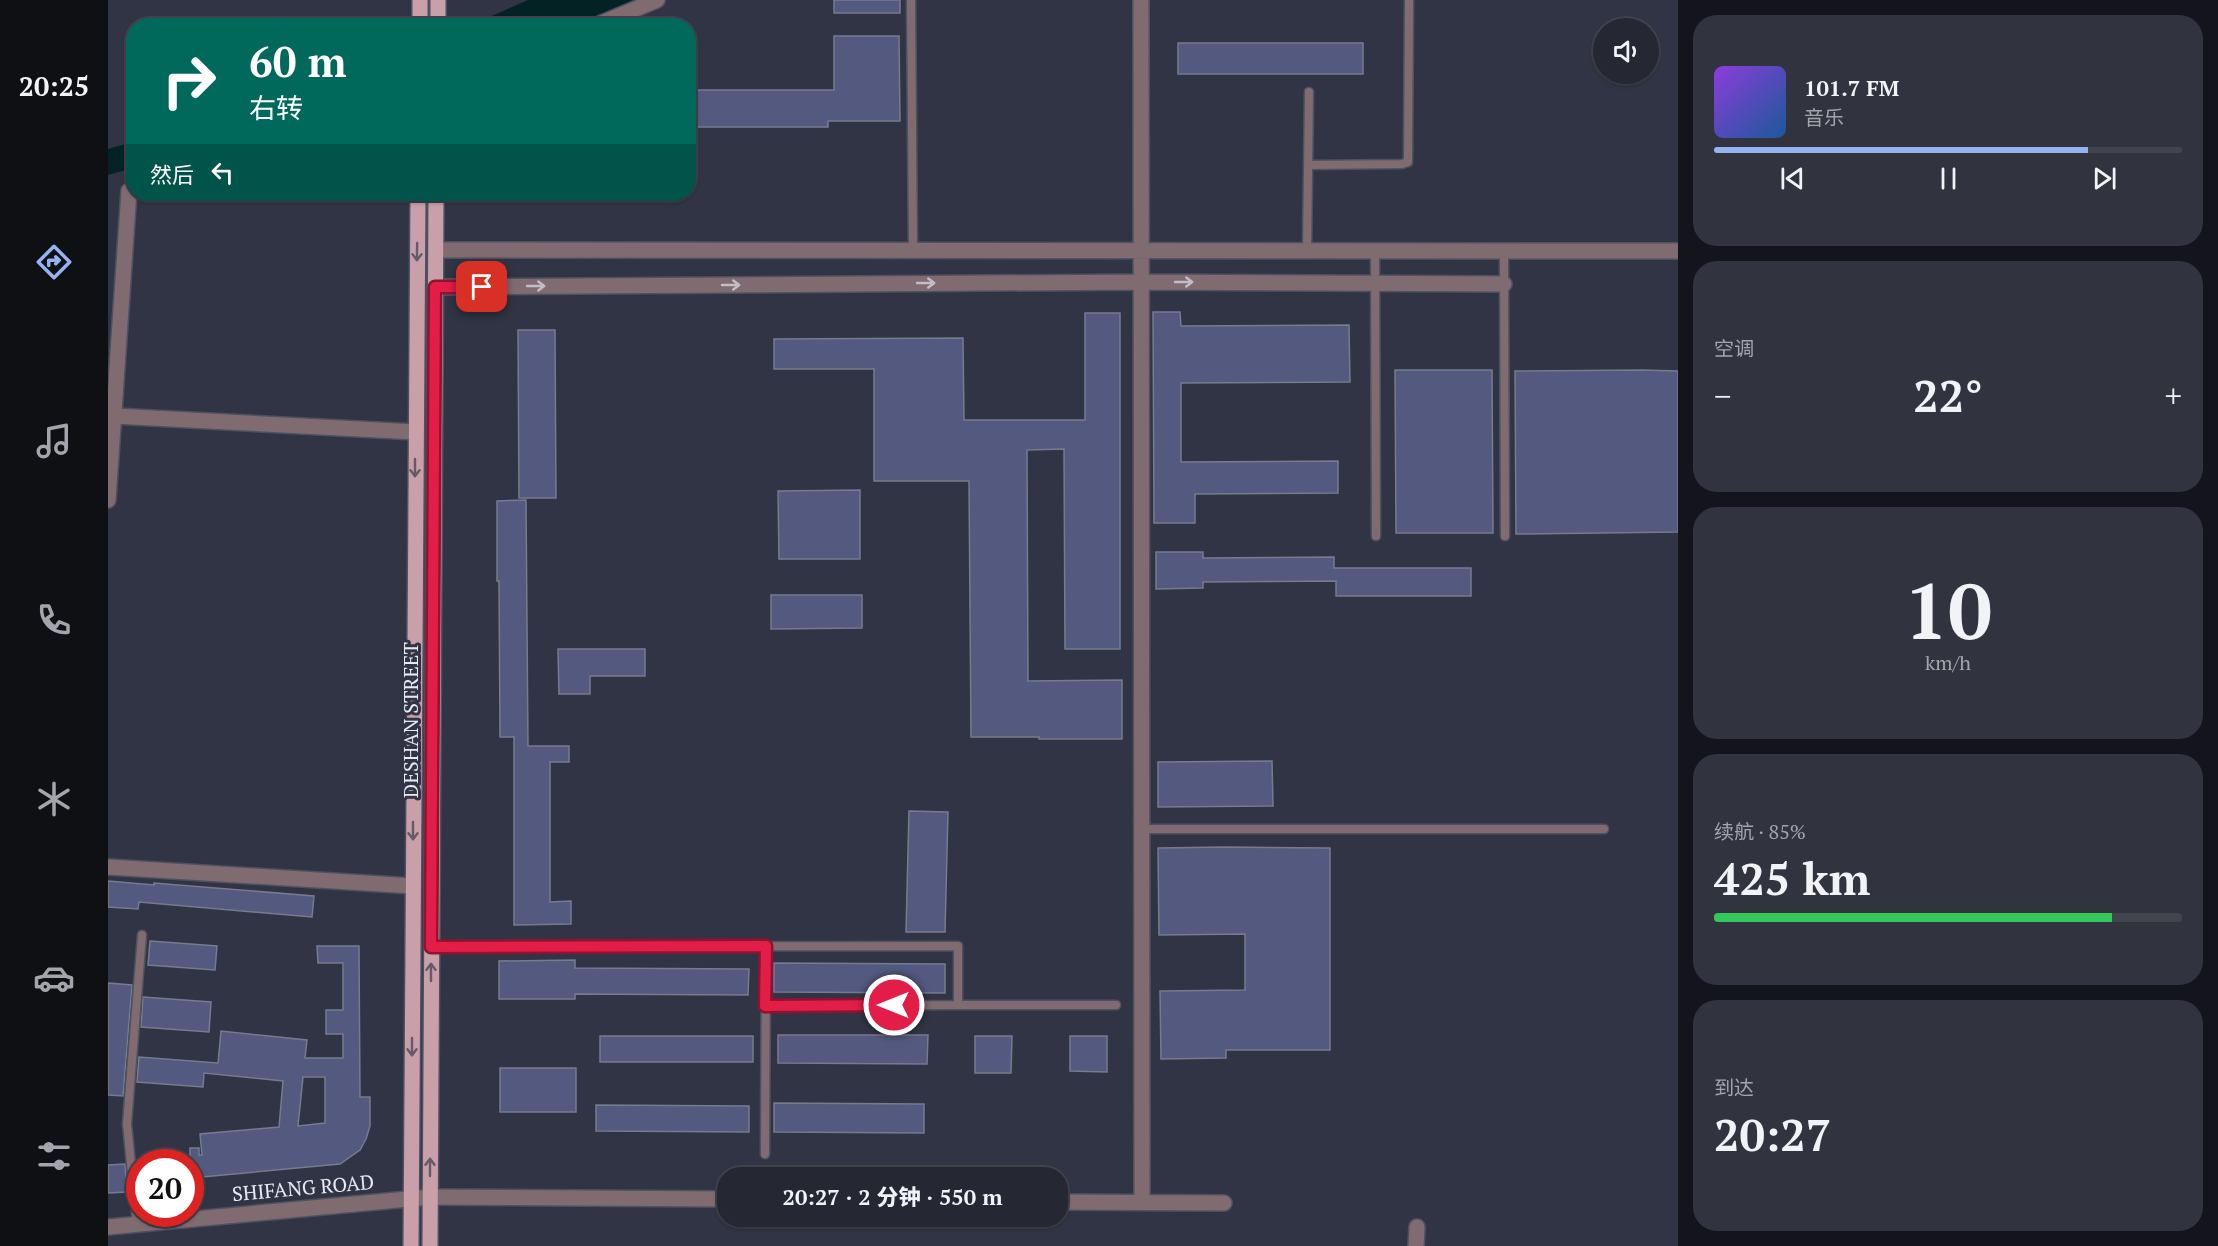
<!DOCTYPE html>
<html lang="zh">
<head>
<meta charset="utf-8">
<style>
  body { margin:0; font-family:"PT Serif","Noto Sans SC",serif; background:#31333f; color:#f1f3f6; height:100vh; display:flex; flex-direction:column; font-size:22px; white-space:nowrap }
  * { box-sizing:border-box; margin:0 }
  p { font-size:20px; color:#a3a5ac }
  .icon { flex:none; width:33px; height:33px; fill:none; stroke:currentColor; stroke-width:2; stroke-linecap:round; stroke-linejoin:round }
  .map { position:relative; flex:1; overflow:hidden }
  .panel { display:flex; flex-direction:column; gap:15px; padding:15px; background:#14151c; width:540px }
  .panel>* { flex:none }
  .hud { position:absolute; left:18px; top:18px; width:570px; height:183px; border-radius:24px; box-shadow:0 2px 4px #0004,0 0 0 2px #42444e; background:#00695c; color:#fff; overflow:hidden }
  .tools { position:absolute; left:1485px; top:18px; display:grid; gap:12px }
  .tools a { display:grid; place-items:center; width:66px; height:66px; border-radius:50%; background:#252733; box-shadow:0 2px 4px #0004,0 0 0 2px #42444e; font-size:30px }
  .speed { position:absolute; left:18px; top:1149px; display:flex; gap:12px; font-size:30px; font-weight:700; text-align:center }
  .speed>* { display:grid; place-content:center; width:78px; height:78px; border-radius:50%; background:#252733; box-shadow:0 2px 4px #0004,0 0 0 2px #42444e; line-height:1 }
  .speed .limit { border:9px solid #d22; background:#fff; color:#111 }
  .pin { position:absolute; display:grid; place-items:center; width:51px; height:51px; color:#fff; margin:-26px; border-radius:12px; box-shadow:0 3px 9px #0006 }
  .me { position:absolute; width:66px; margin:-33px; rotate:270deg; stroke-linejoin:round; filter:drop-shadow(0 0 4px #0008) }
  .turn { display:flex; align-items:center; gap:21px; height:126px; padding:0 24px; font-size:27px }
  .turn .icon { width:78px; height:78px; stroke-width:2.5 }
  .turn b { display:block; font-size:42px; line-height:51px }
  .then { display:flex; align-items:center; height:57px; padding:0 24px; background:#0003; gap:12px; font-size:22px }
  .big { font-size:45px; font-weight:800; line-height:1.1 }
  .panel .widget { flex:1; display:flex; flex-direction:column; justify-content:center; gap:9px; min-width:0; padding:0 21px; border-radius:24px; background:#31333f }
  .panel .dial { align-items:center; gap:0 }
  .dial b { font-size:78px; line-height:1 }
  .song { display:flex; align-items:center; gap:18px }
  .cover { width:72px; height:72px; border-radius:9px; background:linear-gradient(135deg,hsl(270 70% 55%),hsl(210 70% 35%)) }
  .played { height:6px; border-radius:3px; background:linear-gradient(90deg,#95b2f1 80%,#42444e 80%) }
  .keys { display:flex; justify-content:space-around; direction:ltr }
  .heat { display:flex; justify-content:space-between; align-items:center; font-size:33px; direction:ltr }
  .charge { height:9px; border-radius:4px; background:linear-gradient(90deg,#34c759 85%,#42444e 0) }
  .trip { position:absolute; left:609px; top:1167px; width:351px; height:60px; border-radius:24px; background:#252733; box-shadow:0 2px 4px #0004,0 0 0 2px #42444e; font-weight:800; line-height:60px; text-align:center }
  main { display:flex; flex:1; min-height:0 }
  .menu { display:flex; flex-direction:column; width:108px; justify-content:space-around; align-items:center; background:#0f1014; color:#a3a5ac }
  .menu .icon { width:42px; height:42px }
  .menu .selected { color:#95b2f1 }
  .menu b { font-size:27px; color:#f1f3f6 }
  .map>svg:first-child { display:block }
  .water { fill:#022224 }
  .building { fill:#53597f; stroke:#777b8e; stroke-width:1.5; fill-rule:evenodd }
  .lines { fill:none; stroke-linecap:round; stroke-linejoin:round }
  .service-casing { stroke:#4e5160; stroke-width:11 }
  .minor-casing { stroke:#4e5160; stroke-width:18 }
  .tertiary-casing { stroke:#4e5160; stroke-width:18 }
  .primary-casing { stroke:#4e5160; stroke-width:18 }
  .service { stroke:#806b70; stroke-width:8 }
  .minor { stroke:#806b70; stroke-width:15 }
  .tertiary { stroke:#806b70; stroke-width:15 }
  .primary { stroke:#c99faa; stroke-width:15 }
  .oneway { stroke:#665968 }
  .oneway2 { stroke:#c3bdc6 }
  .route-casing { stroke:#92132f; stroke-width:15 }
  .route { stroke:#e11d48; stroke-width:10 }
  .labels { text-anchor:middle; stroke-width:6; stroke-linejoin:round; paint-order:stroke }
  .street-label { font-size:20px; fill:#e7e9f4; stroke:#313444 }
</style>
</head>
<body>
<main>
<nav class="menu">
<b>20:25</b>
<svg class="icon selected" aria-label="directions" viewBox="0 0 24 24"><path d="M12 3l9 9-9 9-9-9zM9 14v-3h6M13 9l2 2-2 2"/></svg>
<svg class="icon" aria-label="music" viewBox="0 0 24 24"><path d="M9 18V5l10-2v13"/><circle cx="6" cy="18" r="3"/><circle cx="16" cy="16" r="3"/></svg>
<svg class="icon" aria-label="phone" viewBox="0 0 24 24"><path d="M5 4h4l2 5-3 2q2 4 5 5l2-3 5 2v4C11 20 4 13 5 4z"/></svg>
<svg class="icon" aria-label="climate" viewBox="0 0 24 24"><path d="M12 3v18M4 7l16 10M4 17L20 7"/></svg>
<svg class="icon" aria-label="car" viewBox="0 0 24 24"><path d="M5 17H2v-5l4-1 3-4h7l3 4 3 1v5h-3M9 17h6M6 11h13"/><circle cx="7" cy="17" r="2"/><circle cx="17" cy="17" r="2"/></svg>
<svg class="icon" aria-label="filters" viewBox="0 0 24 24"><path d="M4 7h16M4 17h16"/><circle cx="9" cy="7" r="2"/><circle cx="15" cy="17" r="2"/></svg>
</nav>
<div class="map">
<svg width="1570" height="1246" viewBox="0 0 1570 1246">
  <rect width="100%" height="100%" fill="#313444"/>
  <path class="water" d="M420,0h105l-59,25h-103z
    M25,142v26l-25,7v-26z"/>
  <path class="building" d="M726,0h66v13h-66z
    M726,36h65l1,85h-72v6h-140v-37h146z
    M1070,43h185v31h-185z
    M1045,312h27l1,14 168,-1 1,57 -169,1v79l157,-1v32l-143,1v29h-41z
    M977,313h35v336h-55l-1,-200 -37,1 1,231 94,-1v59h-83v-2h-68l-2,-256h-95v-112h-100v-30l189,-1 1,82h121z
    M410,330h37l1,168h-37z
    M1287,370h97l1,163h-97z
    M1533,370l37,1v161l-162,2 -1,-163z
    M752,490v69h-81l-1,-68z
    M418,500l2,246h41v16h-19v140l21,-1v23l-57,1v-188h-14l-1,-156h-2v-80z
    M1048,552h47v6l131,-1v11h137v28h-135v-15l-133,1v6l-47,1z
    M663,595h91v33l-91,1z
    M450,649h87v27h-55v18h-31z
    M1164,761l1,45 -115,1v-45z
    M801,811l39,1 -3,120h-39z
    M1118,847l104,1v202h-104v8l-65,1 -1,-68 85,-1v-56l-86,1 -1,-87z
    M0,881l46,4v-2l160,13 -2,21 -173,-15 -1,7 -30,-2z
    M42,941l67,5 -2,24 -67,-5z
    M209,946h42l1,151h10v29l-4,13 -6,11 -20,14 -138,13 1,7 -13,2v-38h9v7h3l-2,-21 79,-7 4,-46 -79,-8 -1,14 -66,-5 2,-25 79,6 3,-32 86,9 -2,18h38v-24h-17v-24h17v-47h-25zM195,1077h22v46l-27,3z
    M467,960v8l174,1 -1,26 -173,-1v5h-76v-38z
    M666,963l171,1v29l-171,-1z
    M0,983l24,2 -9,111 -15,-1z
    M35,997l68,5 -2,30 -68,-5z
    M670,1035h150l-1,29 -149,-1z
    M492,1036h153v26h-153z
    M867,1036h37l-1,37h-36z
    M962,1036h37v36l-37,-1z
    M392,1068h76v44h-76z
    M666,1103l150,1v29l-150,-1z
    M488,1105l153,1v26l-153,-1z
    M17,1164l2,28 -19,1v-28z"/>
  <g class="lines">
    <defs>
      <path id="service" d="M803,0l2,250
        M1200,165l94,-1 6,-2 1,-162
        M1199,251l2,-159
        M1267,251l1,285
        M1396,251l1,285
        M1034,829h462
        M323,947l527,-1v59h158
        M658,1006l192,-1
        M657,1154l1,-208
        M29,1224l-10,-100 15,-189"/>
      <path id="minor" d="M1033,0l1,1202
        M487,26l62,-26
        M328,250l1242,1
        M327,287l706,-5 363,2
        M6,416l302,16
        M0,500l21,-309
        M0,867l305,19
        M322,1197l298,2
        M950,1202l166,1
        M1308,1246l1,-19"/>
      <path id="tertiary" d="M0,1227l322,-30"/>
      <path id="primary" d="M312,26v-26
        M330,26v-26
        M303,1246l7,-1052
        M322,1246l6,-1052"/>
    </defs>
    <use href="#service" class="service-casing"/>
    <use href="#minor" class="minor-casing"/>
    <use href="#tertiary" class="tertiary-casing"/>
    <use href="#primary" class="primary-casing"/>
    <use href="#service" class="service"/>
    <use href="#minor" class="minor"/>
    <use href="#tertiary" class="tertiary"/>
    <use href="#primary" class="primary"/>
  </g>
  <defs><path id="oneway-shaft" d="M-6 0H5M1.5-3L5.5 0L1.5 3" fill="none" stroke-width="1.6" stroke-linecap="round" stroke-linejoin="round" transform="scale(1.5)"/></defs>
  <g class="oneway">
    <use href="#oneway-shaft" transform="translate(309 252) rotate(91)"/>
    <use href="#oneway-shaft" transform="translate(307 468) rotate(90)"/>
    <use href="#oneway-shaft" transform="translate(305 831) rotate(90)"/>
    <use href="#oneway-shaft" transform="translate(323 972) rotate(-90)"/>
    <use href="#oneway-shaft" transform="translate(304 1047) rotate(90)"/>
    <use href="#oneway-shaft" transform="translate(322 1167) rotate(-90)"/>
  </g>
  <g class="oneway2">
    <use href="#oneway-shaft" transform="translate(1076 282)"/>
    <use href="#oneway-shaft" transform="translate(818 283)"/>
    <use href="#oneway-shaft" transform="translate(623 285)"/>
    <use href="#oneway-shaft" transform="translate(428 286)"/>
  </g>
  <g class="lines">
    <defs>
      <path id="route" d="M374,287h-47l-4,660 335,-1 -1,60 129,-1"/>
    </defs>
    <use href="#route" class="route-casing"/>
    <use href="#route" class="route"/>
  </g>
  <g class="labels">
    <g class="street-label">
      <text transform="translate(303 720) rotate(-90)" y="7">DESHAN STREET</text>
      <text transform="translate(195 1188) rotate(-5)" y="7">SHIFANG ROAD</text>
    </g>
  </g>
</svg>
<div class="tools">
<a><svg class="icon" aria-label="sound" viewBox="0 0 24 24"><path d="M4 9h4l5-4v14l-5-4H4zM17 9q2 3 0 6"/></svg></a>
</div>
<div class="speed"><div class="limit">20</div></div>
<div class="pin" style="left:374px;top:287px;background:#d93025"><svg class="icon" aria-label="arrive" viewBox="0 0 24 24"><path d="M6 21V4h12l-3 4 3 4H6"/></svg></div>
<svg class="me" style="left:786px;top:1005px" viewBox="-20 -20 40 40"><circle r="17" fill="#e11d48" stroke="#fff" stroke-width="3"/><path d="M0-11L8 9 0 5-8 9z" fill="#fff"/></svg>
<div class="trip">20:27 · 2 分钟 · 550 m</div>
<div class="hud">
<div class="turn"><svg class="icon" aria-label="right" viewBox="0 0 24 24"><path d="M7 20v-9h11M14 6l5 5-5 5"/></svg><div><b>60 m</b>右转</div></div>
<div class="then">然后<svg class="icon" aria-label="left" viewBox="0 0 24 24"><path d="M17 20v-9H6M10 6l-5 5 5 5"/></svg></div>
</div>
</div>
<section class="panel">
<div class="widget">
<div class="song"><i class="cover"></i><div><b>101.7 FM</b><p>音乐</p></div></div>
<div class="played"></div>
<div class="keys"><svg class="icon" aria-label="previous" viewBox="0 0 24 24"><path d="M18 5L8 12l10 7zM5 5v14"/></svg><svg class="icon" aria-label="pause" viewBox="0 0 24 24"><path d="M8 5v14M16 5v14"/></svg><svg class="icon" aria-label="next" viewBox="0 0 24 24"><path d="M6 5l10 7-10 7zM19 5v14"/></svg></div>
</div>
<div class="widget"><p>空调</p>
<div class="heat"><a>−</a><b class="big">22°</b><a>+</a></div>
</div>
<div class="widget dial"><b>10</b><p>km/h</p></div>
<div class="widget"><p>续航 · 85%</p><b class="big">425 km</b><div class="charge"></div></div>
<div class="widget"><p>到达</p><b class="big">20:27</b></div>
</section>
</main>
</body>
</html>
